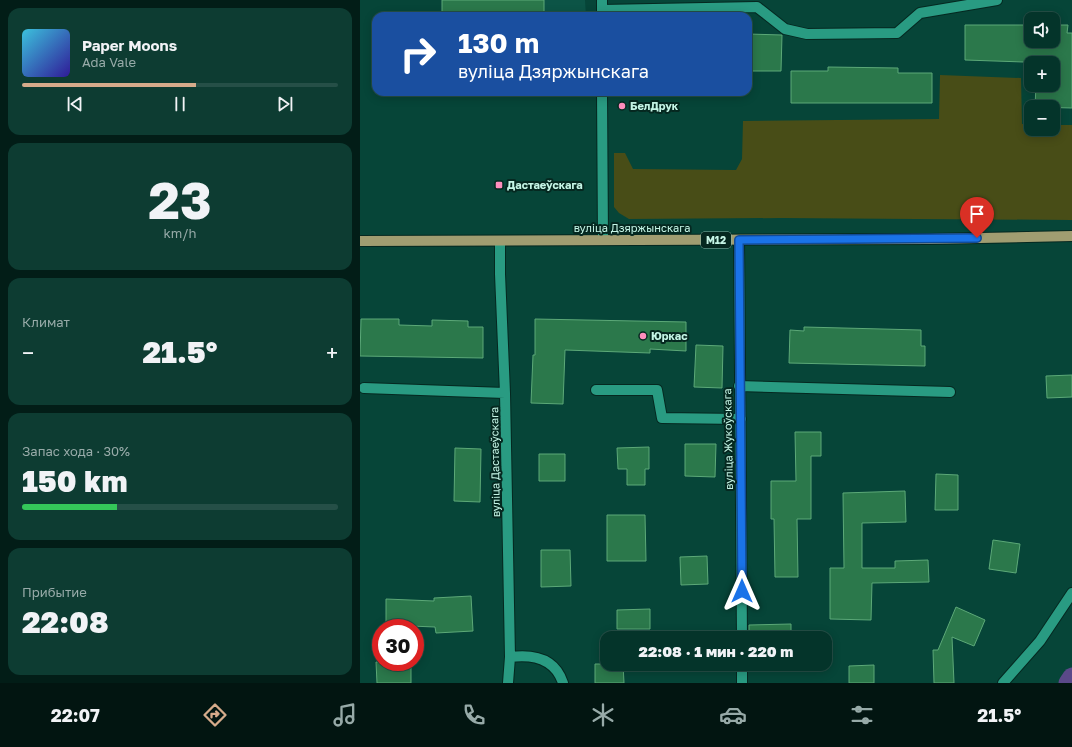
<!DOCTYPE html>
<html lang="ru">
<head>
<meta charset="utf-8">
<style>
  body { margin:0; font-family:"Golos Text",sans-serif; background:#0d3c32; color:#f1f3f6; height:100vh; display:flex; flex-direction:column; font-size:15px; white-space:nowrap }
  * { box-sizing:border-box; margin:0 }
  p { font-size:13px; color:#97aaa8 }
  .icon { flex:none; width:22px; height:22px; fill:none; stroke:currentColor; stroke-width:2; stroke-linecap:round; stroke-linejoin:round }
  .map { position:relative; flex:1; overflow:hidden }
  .drawer { display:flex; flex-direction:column; gap:8px; padding:8px; background:#021d17; width:360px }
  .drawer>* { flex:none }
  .banner { position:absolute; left:12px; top:12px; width:380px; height:84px; border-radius:12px; box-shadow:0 2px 10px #0003,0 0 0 1px #254f47; background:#1a4fa0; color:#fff; overflow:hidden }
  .tools { position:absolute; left:664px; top:12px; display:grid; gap:8px }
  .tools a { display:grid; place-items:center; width:36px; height:36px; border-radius:8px; background:#04342a; box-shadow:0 2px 10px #0003,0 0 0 1px #254f47; font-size:20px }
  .speed { position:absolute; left:12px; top:619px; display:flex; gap:8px; font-size:20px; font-weight:700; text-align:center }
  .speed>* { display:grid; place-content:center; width:52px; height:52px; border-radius:50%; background:#04342a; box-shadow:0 2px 10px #0003,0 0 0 1px #254f47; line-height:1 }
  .speed .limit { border:6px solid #d22; background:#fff; color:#111 }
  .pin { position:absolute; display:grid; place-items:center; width:34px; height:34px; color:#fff; margin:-41px -17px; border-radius:50% 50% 50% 0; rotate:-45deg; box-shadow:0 0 4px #0007 }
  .pin .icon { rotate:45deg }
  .me { position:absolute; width:44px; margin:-22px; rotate:0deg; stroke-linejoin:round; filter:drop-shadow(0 0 3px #0008) }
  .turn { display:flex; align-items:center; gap:14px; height:84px; padding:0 20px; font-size:18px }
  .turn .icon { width:52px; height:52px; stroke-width:2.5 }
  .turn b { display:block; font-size:28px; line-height:34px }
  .big { font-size:30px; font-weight:800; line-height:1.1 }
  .drawer .tile { flex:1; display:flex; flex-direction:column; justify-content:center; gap:6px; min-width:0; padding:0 14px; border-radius:12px; background:#0d3c32 }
  .drawer .dial { align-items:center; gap:0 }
  .dial b { font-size:52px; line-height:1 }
  .song { display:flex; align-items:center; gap:12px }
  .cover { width:48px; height:48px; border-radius:6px; background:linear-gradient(135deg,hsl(190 70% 55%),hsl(250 70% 35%)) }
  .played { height:4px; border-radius:2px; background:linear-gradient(90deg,#d6ab8b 55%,#254f47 55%) }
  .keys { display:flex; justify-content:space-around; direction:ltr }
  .heat { display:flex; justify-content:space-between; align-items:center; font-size:22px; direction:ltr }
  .charge { height:6px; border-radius:3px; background:linear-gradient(90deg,#34c759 30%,#254f47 0) }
  .trip { position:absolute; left:240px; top:631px; width:232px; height:40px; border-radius:12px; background:#04342a; box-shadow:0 2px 10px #0003,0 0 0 1px #254f47; font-weight:800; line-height:40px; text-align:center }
  .menu { display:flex; height:64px; justify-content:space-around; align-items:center; background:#021511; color:#97aaa8 }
  .menu .icon { width:28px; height:28px }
  .menu .current { color:#d6ab8b }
  .menu b { font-size:18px; color:#f1f3f6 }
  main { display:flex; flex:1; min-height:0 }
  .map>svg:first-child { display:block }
  .built { fill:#0c5446 }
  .green { fill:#484d17 }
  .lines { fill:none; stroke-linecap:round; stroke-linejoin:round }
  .canal { stroke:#5a4989; stroke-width:19 }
  .building { fill:#2b784b; stroke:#5ca978 }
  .minor-casing { stroke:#052820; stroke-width:12 }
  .major-casing { stroke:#052820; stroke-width:12 }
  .minor { stroke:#299b82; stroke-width:10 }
  .major { stroke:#a09d71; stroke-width:10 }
  .route-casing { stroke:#114b97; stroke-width:10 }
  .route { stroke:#1a73e8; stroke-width:7 }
  .poi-dot { fill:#fe8ebd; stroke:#052820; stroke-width:1.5 }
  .labels { text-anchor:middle; stroke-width:4; stroke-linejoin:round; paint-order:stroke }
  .shield { fill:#052820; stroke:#8bb8ab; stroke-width:1 }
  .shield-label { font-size:10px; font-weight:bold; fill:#c5f5e6 }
  .poi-label { font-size:11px; font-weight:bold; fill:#c5f5e6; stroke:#052820; text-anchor:start }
  .street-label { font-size:11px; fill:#c5f5e6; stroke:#052820 }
</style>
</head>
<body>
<main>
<section class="drawer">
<div class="tile">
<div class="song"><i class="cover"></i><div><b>Paper Moons</b><p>Ada Vale</p></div></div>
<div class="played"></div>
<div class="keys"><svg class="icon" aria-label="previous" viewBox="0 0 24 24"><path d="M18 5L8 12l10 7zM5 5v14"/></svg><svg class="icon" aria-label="pause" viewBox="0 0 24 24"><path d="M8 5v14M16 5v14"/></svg><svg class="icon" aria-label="next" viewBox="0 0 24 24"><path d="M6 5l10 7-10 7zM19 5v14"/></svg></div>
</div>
<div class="tile dial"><b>23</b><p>km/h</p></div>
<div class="tile"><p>Климат</p>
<div class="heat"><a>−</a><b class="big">21.5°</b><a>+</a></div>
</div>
<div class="tile"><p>Запас хода · 30%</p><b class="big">150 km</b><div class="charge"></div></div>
<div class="tile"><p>Прибытие</p><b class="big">22:08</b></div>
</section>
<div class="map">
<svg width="712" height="683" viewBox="0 0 712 683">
  <rect width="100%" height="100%" fill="#064538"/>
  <path class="built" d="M184,0h41l1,16h-42z"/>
  <path class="green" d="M580,75l81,3 1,46h9v5h22v-4h19v95l-291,-2 -152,1 -10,-6 -5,-6v-54h11l8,16 103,1 6,-11 1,-38 196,-2z"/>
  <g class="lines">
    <path class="canal" d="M708,683l4,-6"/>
  </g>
  <path class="building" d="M82,0h102v16h-102z
    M605,25h66v16h22v-16h15l-1,8h5v75l-37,-1 1,-22h17v-22l-88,-3z
    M388,34l34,1 -1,36h-33z
    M468,67l70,1v5h34v30h-141v-32h37z
    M1,319h38v6l33,1v-6l36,1v6h15v31l-123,-2z
    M175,319l151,3v29l-36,-2v4l-85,-3 -2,54 -32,-1 2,-48h2z
    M444,327l117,3v16h4v20l-136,-3 1,-33 14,1z
    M336,345l27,1 -1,42 -28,-1z
    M712,375v22l-25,1 -1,-22z
    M435,432h26v24h-10v63h-14l1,58h-23l-1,-58h-3v-38h25z
    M325,444h31l-1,33 -30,-1z
    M289,447v22h-4v16h-18v-16h-9l-1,-21z
    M95,448l26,1 -1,53 -26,-1z
    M179,454h26v27h-26z
    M576,474l22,1v35h-23z
    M545,491l1,31 -44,1v45h33v-7l33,-1 1,22 -57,1 -1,37 -41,-1v-51h14l-1,-75z
    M247,515h38l1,46h-39z
    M633,540l27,4 -4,29 -27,-4z
    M181,550h29l1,36 -30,1z
    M347,556l1,28 -27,1 -1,-28z
    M111,596l2,35 -37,2 -1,-6 -49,-2v-26l48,2v-3z
    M596,607l29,13 -11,26 -22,-9 2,46h-20l-1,-33h5z
    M290,609v20h-33v-19z
    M431,624v14h-42v-13z
    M16,662h35v21h-34z
    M235,664h28l1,19h-29z
    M514,665v18h-25v-17z"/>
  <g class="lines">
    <defs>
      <path id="minor" d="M242,0v16
        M242,10l155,-3 28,22 22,5 90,-1 23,-20 77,-13
        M242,92l1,148
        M379,240l3,398
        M140,242v32l5,119 5,264 -2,26
        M379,386l211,6
        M4,388l141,5
        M236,390h61l5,28 79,1
        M150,657c23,-3 45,1 53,26
        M382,664v19
        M643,683l37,-42 32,-48"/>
      <path id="major" d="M0,241l570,-2 142,-3"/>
    </defs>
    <use href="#minor" class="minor-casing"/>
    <use href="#major" class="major-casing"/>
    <use href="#minor" class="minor"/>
    <use href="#major" class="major"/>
  </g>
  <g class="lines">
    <defs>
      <path id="route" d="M382,591l-3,-351 238,-2"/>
    </defs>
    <use href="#route" class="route-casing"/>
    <use href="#route" class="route"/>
  </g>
  <g class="poi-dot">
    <circle cx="262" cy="106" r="4"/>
    <rect x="135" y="181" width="8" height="8" rx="2"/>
    <circle cx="283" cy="336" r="4"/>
  </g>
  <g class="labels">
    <rect class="shield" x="341" y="232" width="30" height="16" rx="3"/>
    <g class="shield-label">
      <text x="356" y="244">М12</text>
    </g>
    <g class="poi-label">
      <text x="270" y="110">БелДрук</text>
      <text x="147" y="189">Дастаеўскага</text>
      <text x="291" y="340">Юркас</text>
    </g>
    <g class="street-label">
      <text x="272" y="232">вуліца Дзяржынскага</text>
      <text transform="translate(368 439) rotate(-91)" y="4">вуліца Жукоўскага</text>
      <text transform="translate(135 462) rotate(-91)" y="4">вуліца Дастаеўскага</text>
    </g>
  </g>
</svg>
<div class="tools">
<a><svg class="icon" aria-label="sound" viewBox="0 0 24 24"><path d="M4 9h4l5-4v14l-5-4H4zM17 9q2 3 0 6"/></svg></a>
<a>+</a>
<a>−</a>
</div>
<div class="speed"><div class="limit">30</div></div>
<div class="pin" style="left:617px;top:238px;background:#d93025"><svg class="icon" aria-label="arrive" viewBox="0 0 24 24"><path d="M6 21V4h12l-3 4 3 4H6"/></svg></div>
<svg class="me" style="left:382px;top:591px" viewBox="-20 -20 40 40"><path d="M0-17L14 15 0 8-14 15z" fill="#1a73e8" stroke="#fff" stroke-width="4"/></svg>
<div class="trip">22:08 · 1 мин · 220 m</div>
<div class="banner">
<div class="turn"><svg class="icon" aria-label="right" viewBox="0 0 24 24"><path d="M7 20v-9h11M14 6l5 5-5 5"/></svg><div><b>130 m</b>вуліца Дзяржынскага</div></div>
</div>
</div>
</main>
<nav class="menu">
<b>22:07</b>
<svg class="icon current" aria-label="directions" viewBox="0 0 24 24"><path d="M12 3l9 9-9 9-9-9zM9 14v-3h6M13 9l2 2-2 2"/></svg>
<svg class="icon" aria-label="music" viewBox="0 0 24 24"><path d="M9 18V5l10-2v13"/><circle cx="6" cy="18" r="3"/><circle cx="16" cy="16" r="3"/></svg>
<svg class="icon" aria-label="phone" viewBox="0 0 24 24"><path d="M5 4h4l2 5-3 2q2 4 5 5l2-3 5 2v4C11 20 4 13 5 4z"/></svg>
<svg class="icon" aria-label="climate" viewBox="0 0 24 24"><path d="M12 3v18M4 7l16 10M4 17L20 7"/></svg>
<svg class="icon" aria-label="car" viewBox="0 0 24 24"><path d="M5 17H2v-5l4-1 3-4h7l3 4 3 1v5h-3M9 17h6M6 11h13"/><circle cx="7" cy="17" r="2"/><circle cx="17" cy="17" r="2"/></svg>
<svg class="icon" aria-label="filters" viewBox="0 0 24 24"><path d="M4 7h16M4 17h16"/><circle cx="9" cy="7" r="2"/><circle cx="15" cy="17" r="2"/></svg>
<b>21.5°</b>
</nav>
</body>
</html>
